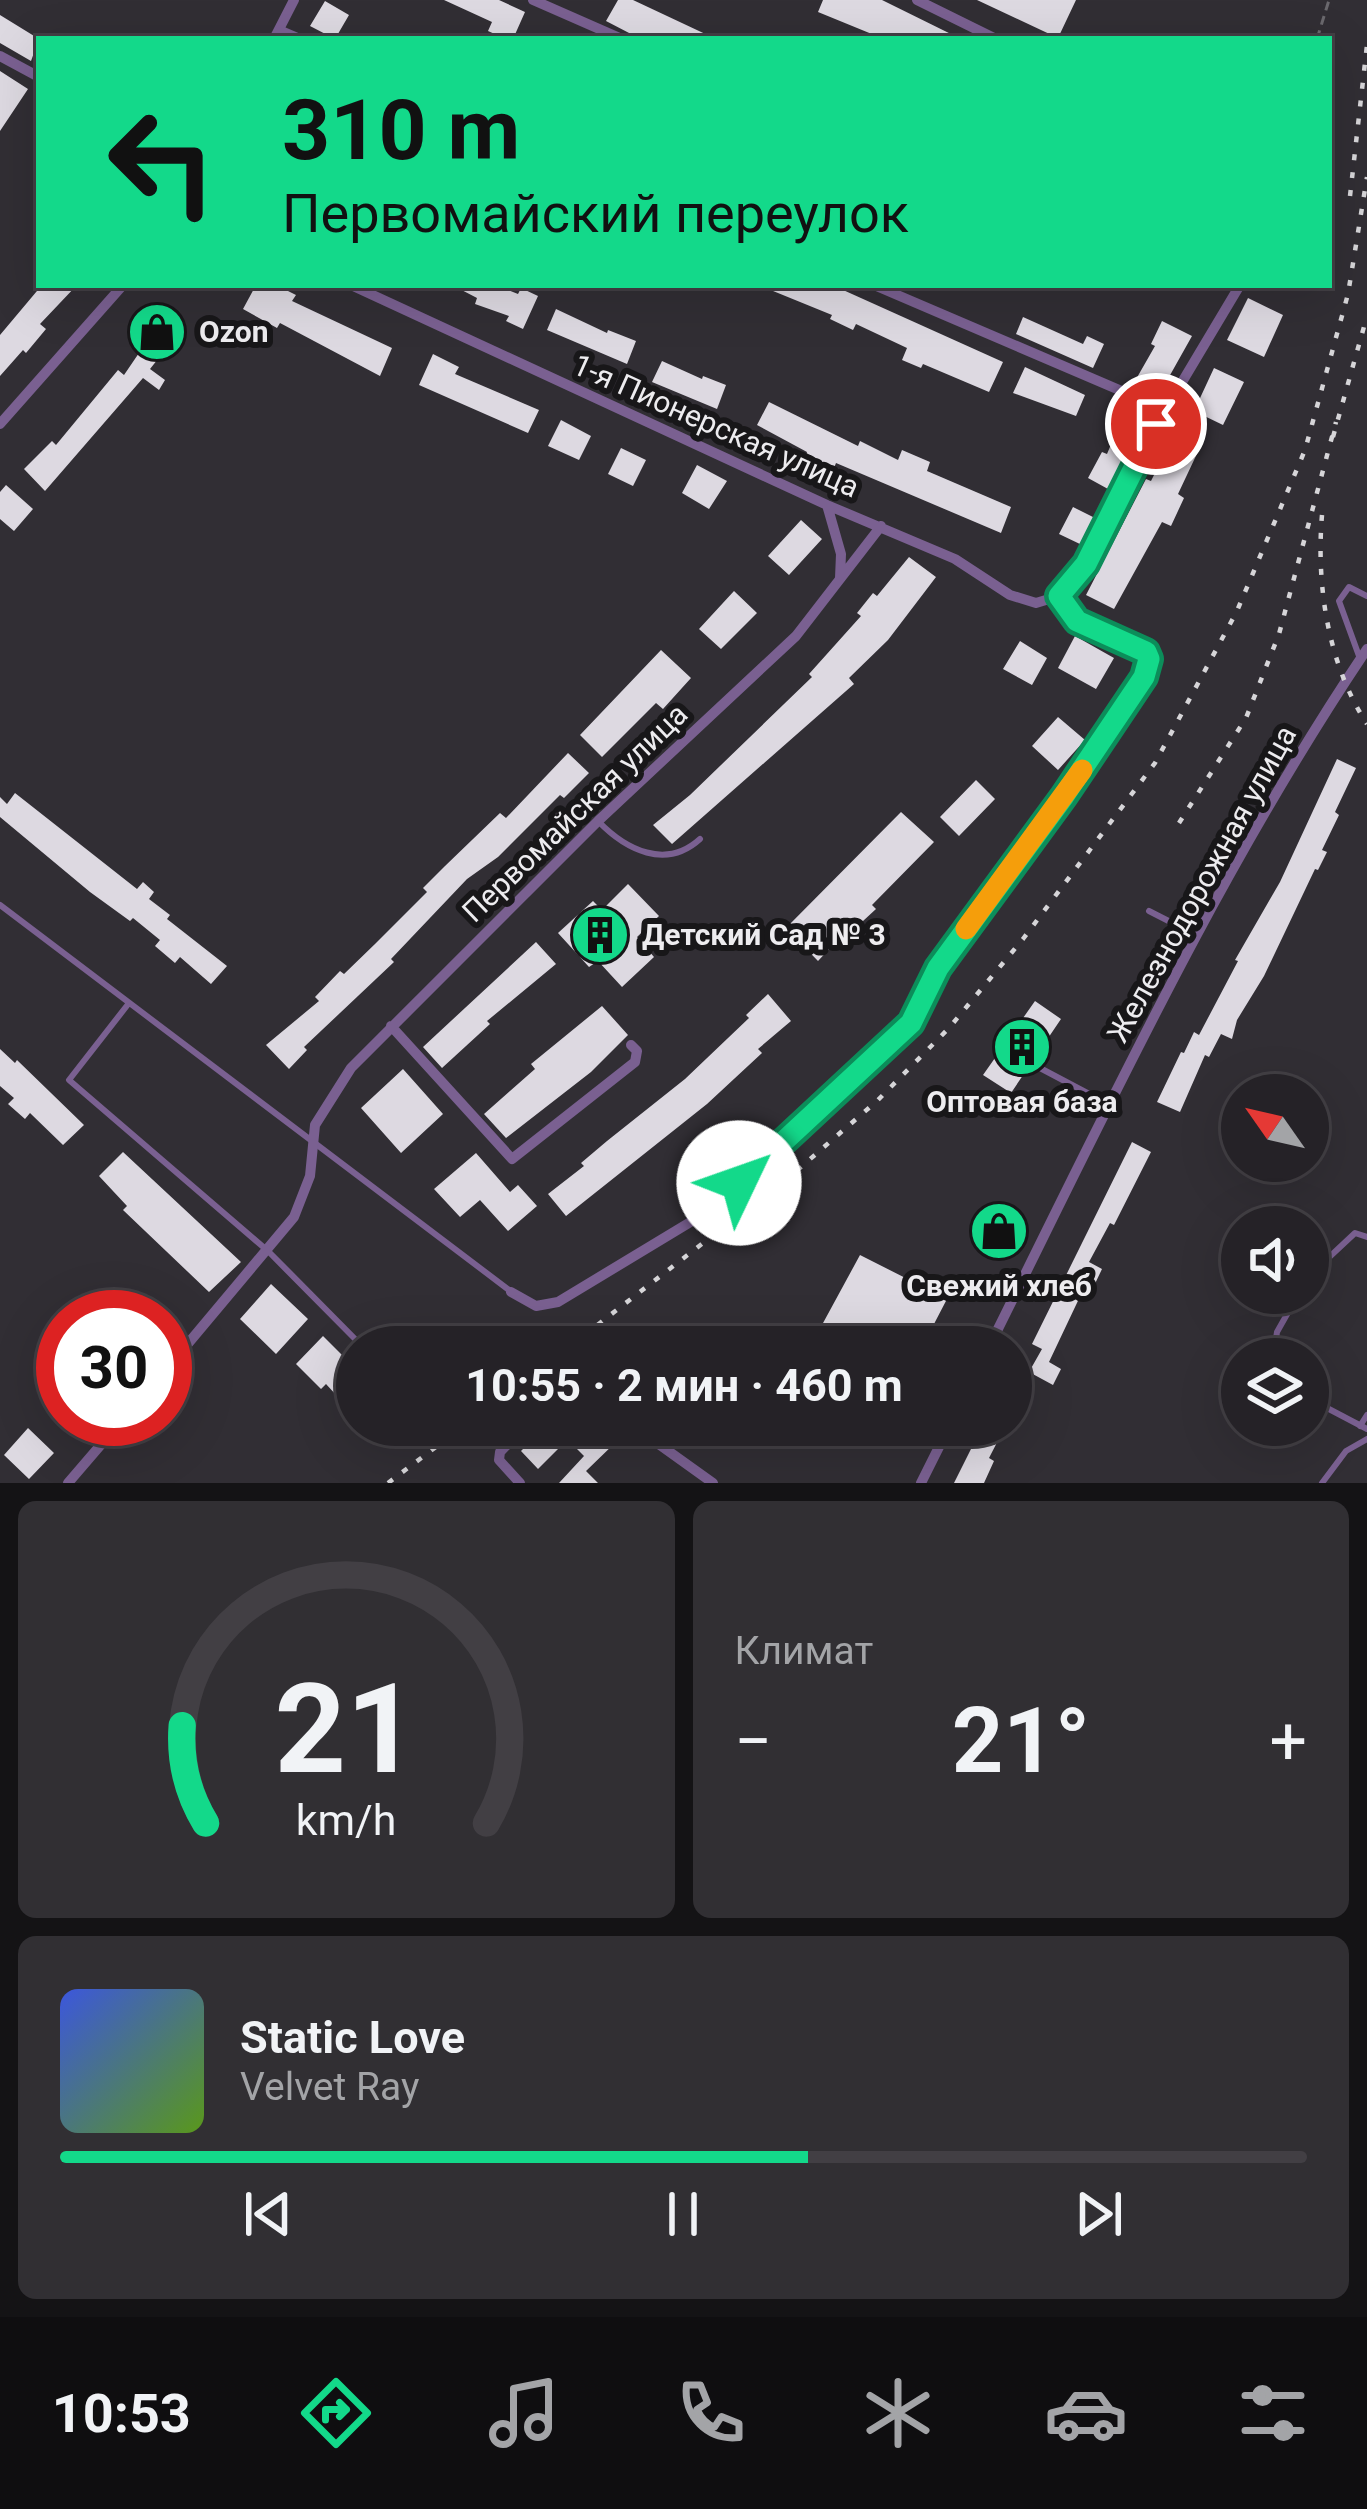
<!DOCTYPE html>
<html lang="ru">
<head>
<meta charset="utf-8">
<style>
  body { margin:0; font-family:Roboto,sans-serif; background:#312f33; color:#f1f3f6; height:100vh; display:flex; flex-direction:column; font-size:45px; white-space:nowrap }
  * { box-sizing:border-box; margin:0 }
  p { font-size:39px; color:#a3a4a7 }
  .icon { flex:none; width:66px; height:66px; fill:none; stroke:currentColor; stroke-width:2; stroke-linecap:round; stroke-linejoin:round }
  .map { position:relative; height:1483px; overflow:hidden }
  .details { display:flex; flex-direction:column; gap:18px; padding:18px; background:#141315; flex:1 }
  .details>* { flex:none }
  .banner { position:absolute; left:36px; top:36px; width:1296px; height:252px; border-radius:0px; box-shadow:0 12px 48px #0002,0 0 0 3px #423f44; background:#13d98a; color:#111; overflow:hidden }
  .needle { width:78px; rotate:304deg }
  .tools { position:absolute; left:1221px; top:1074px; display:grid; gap:24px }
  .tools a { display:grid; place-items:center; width:108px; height:108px; border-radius:50%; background:#252227; box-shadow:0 12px 48px #0002,0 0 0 3px #423f44; font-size:60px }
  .speed { position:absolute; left:36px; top:1290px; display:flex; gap:24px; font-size:60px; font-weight:700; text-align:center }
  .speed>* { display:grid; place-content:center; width:156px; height:156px; border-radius:50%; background:#252227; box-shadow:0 12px 48px #0002,0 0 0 3px #423f44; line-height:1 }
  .speed .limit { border:18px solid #d22; background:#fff; color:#111 }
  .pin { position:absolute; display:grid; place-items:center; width:102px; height:102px; color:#fff; margin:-51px; border:6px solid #fff; border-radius:50%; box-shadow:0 3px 12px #0007 }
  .me { position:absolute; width:132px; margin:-66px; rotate:48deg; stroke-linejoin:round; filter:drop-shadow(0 0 9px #0008) }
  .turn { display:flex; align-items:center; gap:42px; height:252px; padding:0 48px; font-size:54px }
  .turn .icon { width:156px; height:156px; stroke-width:2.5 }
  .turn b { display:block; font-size:84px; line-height:102px }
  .big { font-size:90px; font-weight:700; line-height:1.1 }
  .details .card { flex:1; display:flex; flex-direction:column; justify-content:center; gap:18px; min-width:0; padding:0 42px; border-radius:18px; background:#312f33 }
  .details .dial { align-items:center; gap:0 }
  .dial svg { height:312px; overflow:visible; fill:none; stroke:#423f44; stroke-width:7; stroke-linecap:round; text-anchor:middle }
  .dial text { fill:#f1f3f6; stroke:none }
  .song { display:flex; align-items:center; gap:36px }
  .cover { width:144px; height:144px; border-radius:18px; background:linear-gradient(135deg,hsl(230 70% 55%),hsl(90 70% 35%)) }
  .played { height:12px; border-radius:6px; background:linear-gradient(90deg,#13d98a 60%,#423f44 60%) }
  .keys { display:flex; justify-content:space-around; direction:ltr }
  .heat { display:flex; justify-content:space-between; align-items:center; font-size:66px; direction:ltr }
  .details .tiles { flex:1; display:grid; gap:18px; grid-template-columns:1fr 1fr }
  .card:last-child { grid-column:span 2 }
  .trip { position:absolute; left:336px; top:1326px; width:696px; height:120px; border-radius:60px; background:#252227; box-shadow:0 12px 48px #0002,0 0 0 3px #423f44; font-weight:700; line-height:120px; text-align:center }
  .tab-bar { display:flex; height:192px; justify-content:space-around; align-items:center; background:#0f0e10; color:#a3a4a7 }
  .tab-bar .icon { width:84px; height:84px }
  .tab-bar .active { color:#13d98a }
  .tab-bar b { font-size:54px; color:#f1f3f6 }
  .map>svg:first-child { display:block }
  .building { fill:#ddd9e1 }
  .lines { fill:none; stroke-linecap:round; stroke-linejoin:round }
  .path { stroke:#6a686d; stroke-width:3; stroke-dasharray:9 6; stroke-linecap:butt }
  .service { stroke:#7a6091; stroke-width:6 }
  .minor { stroke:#7a6091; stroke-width:10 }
  .rail { stroke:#d6d5d8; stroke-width:4.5; stroke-dasharray:6 12; stroke-linecap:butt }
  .route-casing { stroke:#0c8d5a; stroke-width:30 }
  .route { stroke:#13d98a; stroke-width:21 }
  .slow { stroke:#f59e0b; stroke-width:21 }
  .labels { text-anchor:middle; stroke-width:12; stroke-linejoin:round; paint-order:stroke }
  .poi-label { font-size:30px; font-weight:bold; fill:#edecef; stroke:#181719; text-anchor:start }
  .street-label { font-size:30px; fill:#edecef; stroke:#181719 }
</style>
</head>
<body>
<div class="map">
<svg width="1367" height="1483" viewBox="0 0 1367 1483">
  <rect width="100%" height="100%" fill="#312e34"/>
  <path class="building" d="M444,0h55l26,12 -12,27h-7l-18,-8 4,-9z
    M618,0h15l83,39h-68l-17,-5 -25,-13z
    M823,0h59l79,39h-77l-66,-27z
    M977,0h99l-18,38z
    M325,1l24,14 -14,24 -25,-13z
    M0,15l39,24 -8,22 -31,-18z
    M0,71l28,18 -28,42z
    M42,285h35l-37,39 6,5 -20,24 -3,-3 -23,26v-41z
    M256,285h20l20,10 -4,6 100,47 -12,28 -100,-53 -3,5 -34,-19z
    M452,285h43l23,9 3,-6 17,8 -15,33 -17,-8 3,-5 -34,-12 2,-6z
    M758,285h74l171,77 -14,30 -66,-28 -2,4 -19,-8 5,-12 -51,-24 -3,6 -23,-11 2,-4z
    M1248,298l35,17 -19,42 -37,-17z
    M556,309l51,24 1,-3 28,11 -9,23 -80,-34z
    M1023,317l60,27 4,-8 17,8 -11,24 -77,-34z
    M1162,321l30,15 -32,57 -25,-12 20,-35 -4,-2z
    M156,325l17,15 -23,29 15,11 -6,10 -16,-12 -98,113 -21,-22 28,-28 4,4 62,-75 6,5 15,-22 -3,-2z
    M433,354l26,13 -4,7 84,36 -11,23 -109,-48z
    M662,361l40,18 1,-3 23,9 -9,24 -65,-27z
    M1025,367l60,28 -9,21 -63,-23z
    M1214,368l30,14 -21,43 -29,-14z
    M769,402l89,44 2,-5 38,19 4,-10 28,12 -3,9 84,36 -10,26 -165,-70 -2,5 -28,-12 1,-4 -50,-27z
    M1126,409l21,9 -39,71 -20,-11 14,-26 5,2z
    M561,420l30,16 -12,24 -31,-14z
    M1176,431l26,12 -24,51 6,4 -13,28 -9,-4 -48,87 -28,-14 60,-116 5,2z
    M621,448l25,12 -13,26 -25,-12z
    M697,465l30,16 -18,28 -27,-16z
    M6,485l27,24 -19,22 -14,-12v-27z
    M1073,507l22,11 -13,27 -23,-11z
    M801,520l21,19 -33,36 -21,-19z
    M909,557l27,20 -48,63 -39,38 5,6 -182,160 -19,-19 37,-30 122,-118 -3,-3 52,-58 -4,-3 16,-20 4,3z
    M734,591l23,22 -36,36 -22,-20z
    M1075,636l39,22 -18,31 -38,-21z
    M1020,641l27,17 -15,27 -29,-16z
    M661,650l30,28 -28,31 -7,-6 -54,54 -22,-22z
    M1058,717l27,23 -27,30 -26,-24z
    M568,753l21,20 -25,25 -4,-3 -62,62 -31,22 -76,80 3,3 -90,85 3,3 -18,19 -23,-24 53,-44 -4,-4 25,-26 4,3 31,-30 52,-52 -4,-4 22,-22 55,-53 6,5z
    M1337,759l19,9 -21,44 4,3 -17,35 5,2 -9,18 -3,-1 -51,107 -27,44 -5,19 -11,-5 -12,23 -4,-2 -25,57 -23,-10 24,-50 3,1 10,-21 5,3 39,-74 -3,-1 45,-78z
    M976,780l19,19 -36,37 -19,-19z
    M15,793l122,96 6,-7 11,10 -5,7 21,16 -3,4 60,47 -16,18 -31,-27 -5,6 -20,-17 5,-6 -27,-22 -3,3 -40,-29 -90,-75v-20l7,7z
    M901,812l33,30 -62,63 4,4 -26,24 -3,-3 -29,31 -32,-33z
    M628,884l31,32 -22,21 17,20 -32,30 -24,-26 -9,6 -31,-34 35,-32 9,9z
    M536,942l20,22 -69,57 3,3 -48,44 -19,-21z
    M768,994l23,27 -33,28 4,4 -55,51 -141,112 -18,-22 36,-28 -3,-3 26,-22 78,-62 64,-61 -3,-3z
    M1035,1001l26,18 -50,74 -28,-18z
    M602,1006l26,29 -37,37 -85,66 -22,-24 51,-45 -4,-5z
    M0,1049l15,14 2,-3 67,65 -21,20 -33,-32 -5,6 -17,-15 6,-6 -14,-12z
    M403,1069l40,45 -42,39 -40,-45z
    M1132,1142l19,10 -37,73 -4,-2 -21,39 13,7 -10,21 -7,-4 -36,76 12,7 -8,16 -24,-13 13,-23 -10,-5z
    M123,1152l118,110 -32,30 -86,-82 4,-4 -28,-30z
    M476,1153l34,39 8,-7 19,21 -29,25 -28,-31 -20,17 -26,-28z
    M860,1255l87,44 -25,48h-112z
    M271,1284l37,35 -32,35 -36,-35z
    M323,1336l34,34v30l-9,8 -22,-24 -5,5 -25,-25z
    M598,1425l19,16 -31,30 12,12h-39l25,-27 -8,-8z
    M983,1425h23l-17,33 5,3 -10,22h-30z
    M545,1427l18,17 -25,25 -17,-18z
    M28,1428l26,25 -25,26 -25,-24z"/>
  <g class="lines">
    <path class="path" d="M1317,39l12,-39"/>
    <path class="service" d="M1359,656l-20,-55 10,-14 18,9
      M598,821c28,29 68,49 102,18
      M0,905l509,385
      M1149,911l47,24
      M129,1003l-60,77 199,171 95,96
      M1040,1068l70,37
      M1308,1277l47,-44 12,4
      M1273,1359l4,-27 22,-39
      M1308,1398l59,31
      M1360,1426l7,-11
      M1322,1483l24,-32 21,-12"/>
    <path class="minor" d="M533,0l89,39
      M917,0l79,39
      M279,30l21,9
      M274,39l20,-39
      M0,56l39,21
      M351,285l476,220 128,54 55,36 26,8 23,-7 27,-32 71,-140 83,-139
      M874,285l292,125
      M0,424l123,-139
      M827,505l14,49 -1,24
      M391,1026l121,133 123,-97 2,-11 -6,-6
      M511,1292l25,14 22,-4 149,-90 193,-176 20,-29 17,-39 127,-172 84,-128 -2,-16 -69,-31 -18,-25
      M989,1347c118,-237 230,-478 378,-698
      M165,1371l129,-154 16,-41 5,-51 36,-57 247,-247 198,-185 85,-110
      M632,1425l81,58
      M68,1483l55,-64
      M520,1483l-21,-23 1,-8 26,-27
      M921,1483l29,-58"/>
    <path class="rail" d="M1350,196l17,-151
      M1333,437l34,-121
      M1322,515c-6,71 6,149 45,209
      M1179,823l67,-105 33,-84 57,-212
      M569,1347l232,-180 77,-67 71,-72 74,-89 132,-176 82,-152 68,-161 43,-156 19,-117
      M388,1483l77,-58"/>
  </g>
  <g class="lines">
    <defs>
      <path id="route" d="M739,1183l172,-160 27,-55 126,-172 80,-119 5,-18 -3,-7 -69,-31 -18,-25 27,-32 70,-140"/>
    </defs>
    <use href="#route" class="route-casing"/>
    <use href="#route" class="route"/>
    <path class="slow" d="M966,929l116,-159"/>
  </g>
  <defs>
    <symbol id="shop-disc" viewBox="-11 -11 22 22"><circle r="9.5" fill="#13d98a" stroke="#181719"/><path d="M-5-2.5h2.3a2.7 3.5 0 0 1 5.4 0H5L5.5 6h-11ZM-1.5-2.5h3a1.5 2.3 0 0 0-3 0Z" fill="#111"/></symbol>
    <symbol id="building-disc" viewBox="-11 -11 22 22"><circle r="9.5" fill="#13d98a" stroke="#181719"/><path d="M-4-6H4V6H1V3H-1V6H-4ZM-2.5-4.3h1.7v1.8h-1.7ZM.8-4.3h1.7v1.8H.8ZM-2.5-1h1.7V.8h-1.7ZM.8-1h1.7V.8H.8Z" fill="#111"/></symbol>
  </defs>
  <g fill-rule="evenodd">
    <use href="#shop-disc" x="124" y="299" width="66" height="66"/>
    <use href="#building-disc" x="567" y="902" width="66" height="66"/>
    <use href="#building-disc" x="989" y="1014" width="66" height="66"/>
    <use href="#shop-disc" x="966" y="1198" width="66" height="66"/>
  </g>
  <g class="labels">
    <g class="poi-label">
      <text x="199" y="342">Ozon</text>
      <text x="642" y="945">Детский Сад № 3</text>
      <text x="1022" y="1112" text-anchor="middle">Оптовая база</text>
      <text x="999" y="1296" text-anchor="middle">Свежий хлеб</text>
    </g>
    <g class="street-label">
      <text transform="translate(716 426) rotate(24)" y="10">1-я Пионерская улица</text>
      <text transform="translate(575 813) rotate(-44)" y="10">Первомайская улица</text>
      <text transform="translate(1202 884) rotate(-61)" y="10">Железнодорожная улица</text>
    </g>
  </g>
</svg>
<div class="tools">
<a><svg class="needle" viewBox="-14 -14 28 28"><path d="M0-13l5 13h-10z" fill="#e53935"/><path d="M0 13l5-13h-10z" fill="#a3a4a7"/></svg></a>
<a><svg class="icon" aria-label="sound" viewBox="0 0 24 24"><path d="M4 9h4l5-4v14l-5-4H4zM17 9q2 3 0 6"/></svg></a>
<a><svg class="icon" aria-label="layers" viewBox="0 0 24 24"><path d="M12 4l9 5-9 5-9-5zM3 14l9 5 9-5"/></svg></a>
</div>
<div class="speed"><div class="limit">30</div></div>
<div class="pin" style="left:1156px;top:424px;background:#d93025"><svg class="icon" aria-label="arrive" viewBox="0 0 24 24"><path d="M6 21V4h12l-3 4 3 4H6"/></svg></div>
<svg class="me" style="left:739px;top:1183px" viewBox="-20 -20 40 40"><circle r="19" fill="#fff"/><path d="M0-13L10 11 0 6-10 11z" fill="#13d98a"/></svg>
<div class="trip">10:55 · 2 мин · 460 m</div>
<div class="banner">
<div class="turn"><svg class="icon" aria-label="left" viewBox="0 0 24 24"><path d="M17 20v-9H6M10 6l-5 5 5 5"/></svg><div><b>310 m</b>Первомайский переулок</div></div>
</div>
</div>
<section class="details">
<div class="tiles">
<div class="card dial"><svg viewBox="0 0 100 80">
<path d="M14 69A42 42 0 1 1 86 69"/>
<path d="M14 69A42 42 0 0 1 8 44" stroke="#13d98a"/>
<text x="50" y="56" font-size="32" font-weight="700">21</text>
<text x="50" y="72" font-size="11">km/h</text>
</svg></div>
<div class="card"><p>Климат</p>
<div class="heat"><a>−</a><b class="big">21°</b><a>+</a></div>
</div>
<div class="card">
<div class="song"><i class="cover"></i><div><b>Static Love</b><p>Velvet Ray</p></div></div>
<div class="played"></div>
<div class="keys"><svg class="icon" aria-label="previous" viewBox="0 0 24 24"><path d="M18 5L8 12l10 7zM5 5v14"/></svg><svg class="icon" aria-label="pause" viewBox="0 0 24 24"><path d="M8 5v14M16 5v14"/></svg><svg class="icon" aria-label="next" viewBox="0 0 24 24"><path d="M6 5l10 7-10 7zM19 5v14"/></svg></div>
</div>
</div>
</section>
<nav class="tab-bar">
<b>10:53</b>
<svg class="icon active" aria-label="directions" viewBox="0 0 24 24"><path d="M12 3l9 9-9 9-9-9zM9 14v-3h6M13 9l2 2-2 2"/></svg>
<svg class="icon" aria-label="music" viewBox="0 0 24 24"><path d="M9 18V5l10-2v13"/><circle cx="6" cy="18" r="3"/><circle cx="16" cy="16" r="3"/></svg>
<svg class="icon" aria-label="phone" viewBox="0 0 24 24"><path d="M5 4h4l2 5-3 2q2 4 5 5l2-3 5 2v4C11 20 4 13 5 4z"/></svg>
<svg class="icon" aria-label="climate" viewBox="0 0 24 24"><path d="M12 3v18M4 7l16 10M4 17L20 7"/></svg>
<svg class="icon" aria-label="car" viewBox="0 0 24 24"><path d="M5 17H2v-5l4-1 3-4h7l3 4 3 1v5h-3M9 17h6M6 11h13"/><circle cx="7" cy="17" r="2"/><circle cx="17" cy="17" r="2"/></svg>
<svg class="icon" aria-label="filters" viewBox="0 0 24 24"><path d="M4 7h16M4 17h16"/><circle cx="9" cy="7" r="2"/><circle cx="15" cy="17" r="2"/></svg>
</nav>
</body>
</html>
